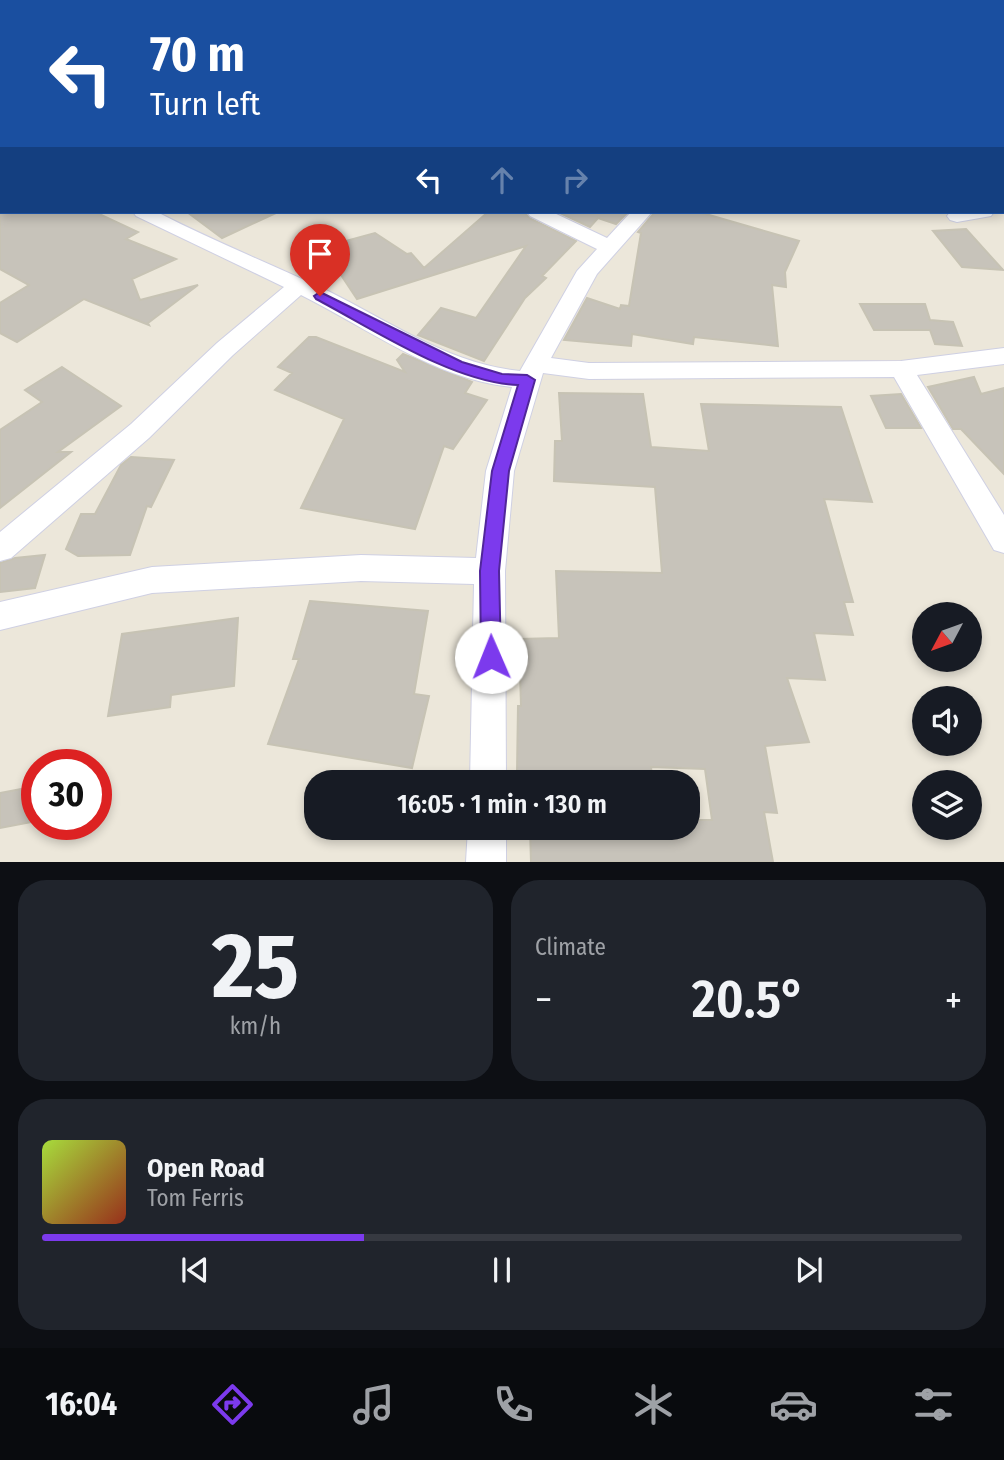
<!DOCTYPE html>
<html lang="en">
<head>
<meta charset="utf-8">
<style>
  body { margin:0; font-family:"Fira Sans Condensed",sans-serif; background:#20242c; color:#f1f3f6; height:100vh; display:flex; flex-direction:column; font-size:26px; white-space:nowrap }
  * { box-sizing:border-box; margin:0 }
  p { font-size:23px; color:#9ea1a6 }
  .icon { flex:none; width:38px; height:38px; fill:none; stroke:currentColor; stroke-width:2; stroke-linecap:round; stroke-linejoin:round }
  .map { position:relative; height:862px; overflow:hidden }
  .panel { display:flex; flex-direction:column; gap:18px; padding:18px; background:#0d0f14; flex:1 }
  .panel>* { flex:none }
  .guide { position:absolute; left:0px; top:0px; width:1004px; height:214px; box-shadow:0 4px 10px #0003; background:#1a4fa0; color:#fff; overflow:hidden }
  .needle { width:46px; rotate:229deg }
  .controls { position:absolute; left:912px; top:602px; display:grid; gap:14px }
  .controls a { display:grid; place-items:center; width:70px; height:70px; border-radius:50%; background:#171b24; box-shadow:0 4px 10px #0003; font-size:35px }
  .speed { position:absolute; left:21px; top:749px; display:flex; gap:14px; font-size:35px; font-weight:700; text-align:center }
  .speed>* { display:grid; place-content:center; width:91px; height:91px; border-radius:50%; background:#171b24; box-shadow:0 4px 10px #0003; line-height:1 }
  .speed .limit { border:10px solid #d22; background:#fff; color:#111 }
  .pin { position:absolute; display:grid; place-items:center; width:60px; height:60px; color:#fff; margin:-72px -30px; border-radius:50% 50% 50% 0; rotate:-45deg; box-shadow:0 0 7px #0007 }
  .pin .icon { rotate:45deg }
  .me { position:absolute; width:77px; margin:-38px; rotate:359deg; stroke-linejoin:round; filter:drop-shadow(0 0 5px #0008) }
  .turn { display:flex; align-items:center; gap:24px; height:147px; padding:0 35px; font-size:32px }
  .turn .icon { width:91px; height:91px; stroke-width:2.5 }
  .turn b { display:block; font-size:49px; line-height:60px }
  .lanes { display:flex; align-items:center; height:66px; padding:0 35px; background:#0003; justify-content:center; gap:35px; direction:ltr }
  .lanes .off { opacity:.35 }
  .big { font-size:52px; font-weight:600; line-height:1.1 }
  .panel .card { flex:1; display:flex; flex-direction:column; justify-content:center; gap:10px; min-width:0; padding:0 24px; border-radius:28px; background:#20242c }
  .panel .dial { align-items:center; gap:0 }
  .dial b { font-size:91px; line-height:1 }
  .song { display:flex; align-items:center; gap:21px }
  .cover { width:84px; height:84px; border-radius:10px; background:linear-gradient(135deg,hsl(80 70% 55%),hsl(10 70% 35%)) }
  .played { height:7px; border-radius:4px; background:linear-gradient(90deg,#7c3aed 35%,#363941 35%) }
  .keys { display:flex; justify-content:space-around; direction:ltr }
  .heat { display:flex; justify-content:space-between; align-items:center; font-size:38px; direction:ltr }
  .panel .tiles { flex:1; display:grid; gap:18px; grid-template-columns:1fr 1fr }
  .card:last-child { grid-column:span 2 }
  .trip { position:absolute; left:304px; top:770px; width:396px; height:70px; border-radius:28px; background:#171b24; box-shadow:0 4px 10px #0003; font-weight:600; line-height:70px; text-align:center }
  .tab-bar { display:flex; height:112px; justify-content:space-around; align-items:center; background:#090b0e; color:#9ea1a6 }
  .tab-bar .icon { width:49px; height:49px }
  .tab-bar .current { color:#7c3aed }
  .tab-bar b { font-size:32px; color:#f1f3f6 }
  .map>svg:first-child { display:block }
  .lines { fill:none; stroke-linecap:round; stroke-linejoin:round }
  .river { fill:#68bbf2; fill-rule:evenodd }
  .building { fill:#c7c3ba; stroke:#c7c3b4; stroke-width:2 }
  .street-casing { stroke:#cfd0e3; stroke-width:2 }
  .street { fill:#fff; fill-rule:evenodd }
  .route { fill:#7c3aed; stroke:#51269a; stroke-width:2 }
</style>
</head>
<body>
<div class="map">
<svg width="1004" height="862" viewBox="0 0 1004 862">
  <rect width="100%" height="100%" fill="#ece7da"/>
  <g class="lines">
    <path class="river" d="M251,0h32l-33,2z
      M2,62v20l-2,1v-20z"/>
  </g>
  <path class="building" d="M0,212h95l43,20 -12,7 50,20 -44,20 8,21 58,-15 -50,38 1,2 -65,-26 -67,43 -17,-9v-30l29,-18 -29,-16z
    M187,212h91l-56,26z
    M488,212h36l5,6 47,23 -34,35 4,2 -21,20 -41,63 -66,-26 23,-27 35,10 50,-72 -169,53 -20,-30 -22,7 -14,-23 74,-20 32,21 4,-1 13,15z
    M558,212h70l-12,12 -18,-6 -8,9z
    M655,212h44l100,29 -14,31 1,15 -14,-2 6,61 -84,-9 -1,7 -61,-10 -1,12 -67,-6 23,-42 33,11 1,-4 8,1 12,-73 -3,-1z
    M966,229l37,41 -41,-3 -29,-36z
    M860,304h65l5,16 23,2 9,24 -27,-2 -5,-14h-56z
    M309,337h7l89,35 -8,-12 6,-6 69,28 -7,11 22,7 -34,49 -9,-3 -29,83 -114,-21 43,-89 -69,-29 17,-17 -14,-6z
    M62,367l59,39 -63,46h13l-71,56v-78l42,-28 -17,-12z
    M974,377l7,17 23,-6v86l-43,-45h-8l-25,-42z
    M559,393l84,1 8,53 58,4 -8,-47 140,3 31,95 -48,-3 29,103h-9l9,33 -39,-2 11,47 -38,-2 22,64 -44,4 12,67 -13,-1 9,50h-242l-1,-34h158v-8h24l-7,-51 -54,-2 1,9 -135,-3 1,-67h3l-2,-67 40,-1 -3,-67 106,2 -7,-86 -101,-6 1,-40h7z
    M901,394l20,34h-35l-15,-32z
    M131,457l43,3 -23,47 -4,-1 -17,49 -52,1 -12,-7 15,-35h14l26,-49z
    M45,555l-10,33 -35,4v-29l15,-5z
    M310,601l118,10 -14,83 15,2 -17,72 -144,-24 31,-85h-6z
    M238,618l-4,68 -63,9 -1,12 -62,9 14,-82z
    M37,786v35l-37,7v-35z"/>
  <g class="lines">
    <defs>
      <path id="street" d="M365,0h16l-17,2z
        M900,0h17l1,2h-16z
        M928,0h17l-18,2z
        M0,10h2v9h-2z
        M1004,85v11h-1v-10z
        M0,126h2v11h-2z
        M1003,129h1v10h-1z
        M133,212h24c56,29 114,52 171,79 63,31 121,73 192,80l57,-100 20,-22 -67,-33 -3,-4h25l55,26 24,-26h21l-55,62 -46,84 38,5 312,-2 103,-13v16l-87,11 87,140v38l-10,-3 -100,-173 -305,2 -46,-6 -29,98 -9,100 1,211h-36l4,-198 -113,-3 -209,12 -152,37v-28l152,-35 209,-12 115,3 10,-87 26,-84c-78,-8 -143,-58 -211,-92l-68,60 -84,83 -138,120 -11,3v-29l131,-108 86,-81 67,-56 -148,-71z
        M950,212h44l-3,4 -34,6 -7,-2 -3,-4z
        M468,828h38v34h-40z"/>
    </defs>
    <use href="#street" class="street-casing"/>
    <use href="#street" class="street"/>
  </g>
  <path class="route" d="M320,292l142,70 40,12 25,1 8,5 -26,91 -10,100 2,86 -3,6 -7,3 -7,-3 -3,-6 -1,-86 12,-100 26,-86c-64,-2 -145,-56 -202,-86l-2,-3z"/>
</svg>
<div class="controls">
<a><svg class="needle" viewBox="-14 -14 28 28"><path d="M0-13l5 13h-10z" fill="#e53935"/><path d="M0 13l5-13h-10z" fill="#9ea1a6"/></svg></a>
<a><svg class="icon" aria-label="sound" viewBox="0 0 24 24"><path d="M4 9h4l5-4v14l-5-4H4zM17 9q2 3 0 6"/></svg></a>
<a><svg class="icon" aria-label="layers" viewBox="0 0 24 24"><path d="M12 4l9 5-9 5-9-5zM3 14l9 5 9-5"/></svg></a>
</div>
<div class="speed"><div class="limit">30</div></div>
<div class="pin" style="left:320px;top:296px;background:#d93025"><svg class="icon" aria-label="arrive" viewBox="0 0 24 24"><path d="M6 21V4h12l-3 4 3 4H6"/></svg></div>
<svg class="me" style="left:491px;top:657px" viewBox="-20 -20 40 40"><circle r="19" fill="#fff"/><path d="M0-13L10 11 0 6-10 11z" fill="#7c3aed"/></svg>
<div class="trip">16:05 · 1 min · 130 m</div>
<div class="guide">
<div class="turn"><svg class="icon" aria-label="left" viewBox="0 0 24 24"><path d="M17 20v-9H6M10 6l-5 5 5 5"/></svg><div><b>70 m</b>Turn left</div></div>
<div class="lanes"><svg class="icon" aria-label="left" viewBox="0 0 24 24"><path d="M17 20v-9H6M10 6l-5 5 5 5"/></svg><svg class="icon off" aria-label="ahead" viewBox="0 0 24 24"><path d="M12 20V5M6 11l6-6 6 6"/></svg><svg class="icon off" aria-label="right" viewBox="0 0 24 24"><path d="M7 20v-9h11M14 6l5 5-5 5"/></svg></div>
</div>
</div>
<section class="panel">
<div class="tiles">
<div class="card dial"><b>25</b><p>km/h</p></div>
<div class="card"><p>Climate</p>
<div class="heat"><a>−</a><b class="big">20.5°</b><a>+</a></div>
</div>
<div class="card">
<div class="song"><i class="cover"></i><div><b>Open Road</b><p>Tom Ferris</p></div></div>
<div class="played"></div>
<div class="keys"><svg class="icon" aria-label="previous" viewBox="0 0 24 24"><path d="M18 5L8 12l10 7zM5 5v14"/></svg><svg class="icon" aria-label="pause" viewBox="0 0 24 24"><path d="M8 5v14M16 5v14"/></svg><svg class="icon" aria-label="next" viewBox="0 0 24 24"><path d="M6 5l10 7-10 7zM19 5v14"/></svg></div>
</div>
</div>
</section>
<nav class="tab-bar">
<b>16:04</b>
<svg class="icon current" aria-label="directions" viewBox="0 0 24 24"><path d="M12 3l9 9-9 9-9-9zM9 14v-3h6M13 9l2 2-2 2"/></svg>
<svg class="icon" aria-label="music" viewBox="0 0 24 24"><path d="M9 18V5l10-2v13"/><circle cx="6" cy="18" r="3"/><circle cx="16" cy="16" r="3"/></svg>
<svg class="icon" aria-label="phone" viewBox="0 0 24 24"><path d="M5 4h4l2 5-3 2q2 4 5 5l2-3 5 2v4C11 20 4 13 5 4z"/></svg>
<svg class="icon" aria-label="climate" viewBox="0 0 24 24"><path d="M12 3v18M4 7l16 10M4 17L20 7"/></svg>
<svg class="icon" aria-label="car" viewBox="0 0 24 24"><path d="M5 17H2v-5l4-1 3-4h7l3 4 3 1v5h-3M9 17h6M6 11h13"/><circle cx="7" cy="17" r="2"/><circle cx="17" cy="17" r="2"/></svg>
<svg class="icon" aria-label="filters" viewBox="0 0 24 24"><path d="M4 7h16M4 17h16"/><circle cx="9" cy="7" r="2"/><circle cx="15" cy="17" r="2"/></svg>
</nav>
</body>
</html>
